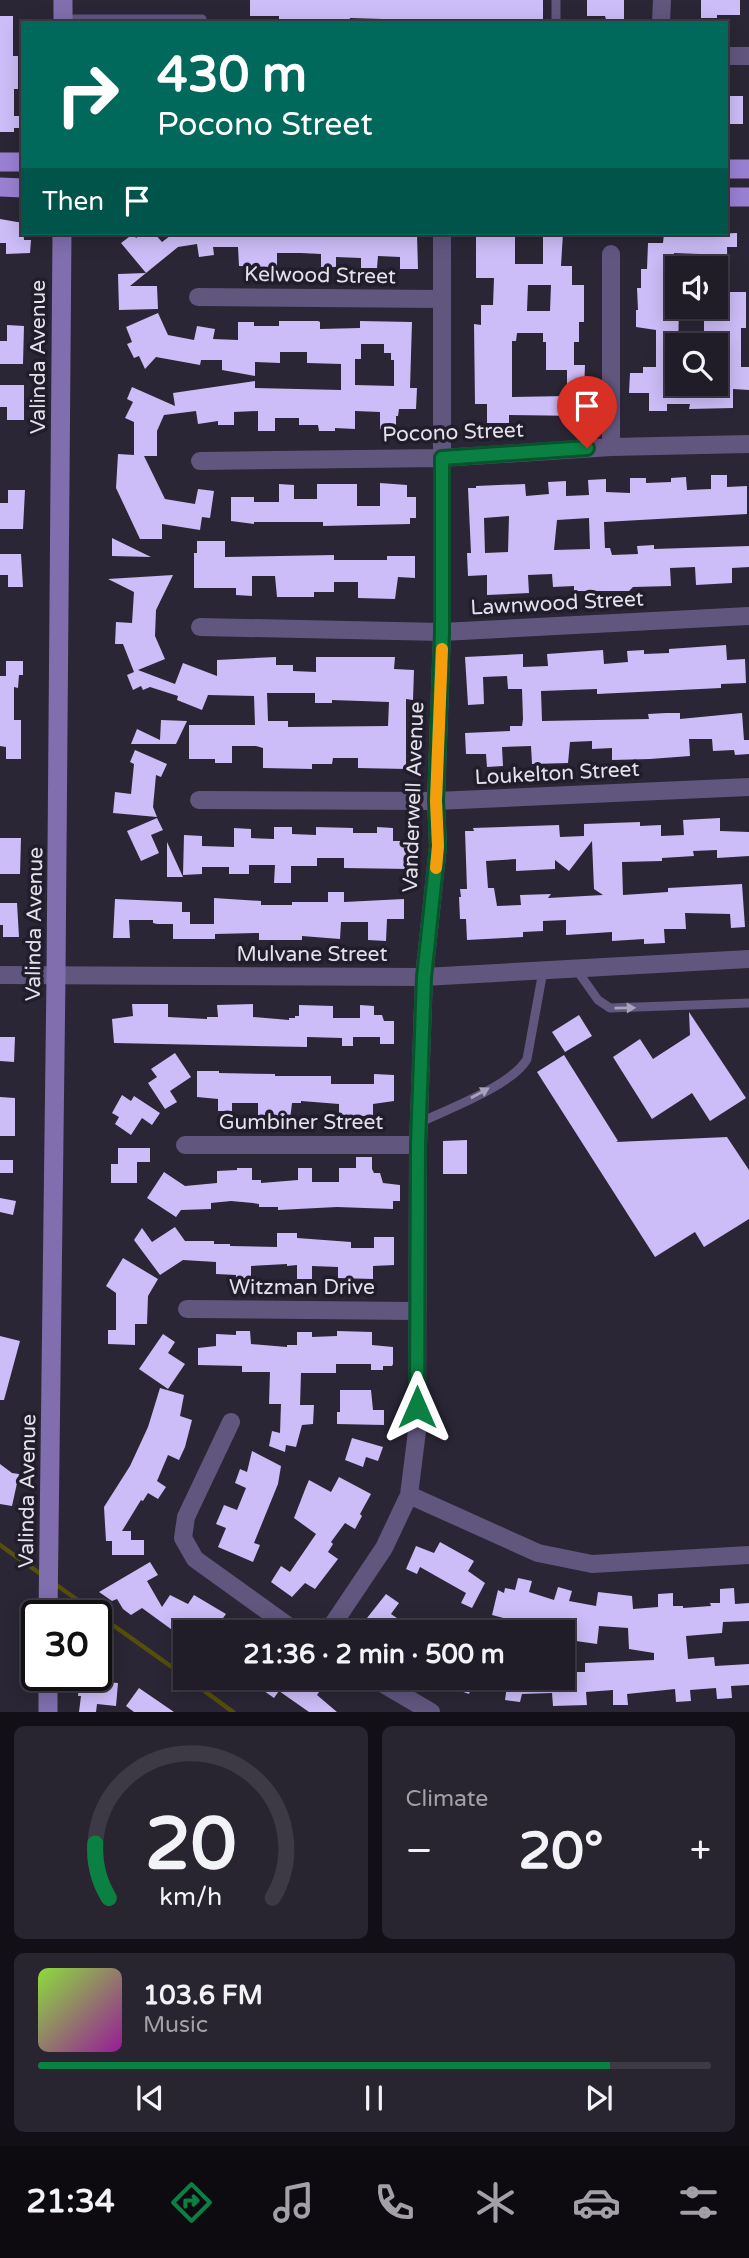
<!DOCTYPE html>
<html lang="en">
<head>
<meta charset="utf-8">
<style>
  body { margin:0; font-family:"Varela Round",sans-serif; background:#282530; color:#f1f3f6; height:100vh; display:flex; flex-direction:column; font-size:26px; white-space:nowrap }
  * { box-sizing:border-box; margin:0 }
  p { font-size:23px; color:#a2a1a8 }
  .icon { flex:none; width:38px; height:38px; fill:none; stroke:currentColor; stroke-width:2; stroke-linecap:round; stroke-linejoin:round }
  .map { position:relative; height:1712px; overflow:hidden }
  .panel { display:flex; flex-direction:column; gap:14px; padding:14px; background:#120f16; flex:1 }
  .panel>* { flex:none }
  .hud { position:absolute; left:21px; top:21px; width:707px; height:214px; border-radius:0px; box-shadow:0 4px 18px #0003,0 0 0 2px #3d3a45; background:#00695c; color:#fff; overflow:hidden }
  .tools { position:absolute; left:665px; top:256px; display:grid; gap:14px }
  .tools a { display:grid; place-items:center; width:63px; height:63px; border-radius:0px; background:#201c28; box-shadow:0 4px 18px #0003,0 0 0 2px #3d3a45; font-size:35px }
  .speed { position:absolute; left:21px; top:1600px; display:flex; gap:14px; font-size:35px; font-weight:700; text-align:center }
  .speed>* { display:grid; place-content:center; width:91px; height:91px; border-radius:50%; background:#201c28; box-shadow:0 4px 18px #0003,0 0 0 2px #3d3a45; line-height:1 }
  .speed .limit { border:4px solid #111; border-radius:10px; background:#fff; color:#111 }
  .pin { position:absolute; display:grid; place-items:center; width:60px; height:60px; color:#fff; margin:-72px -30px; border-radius:50% 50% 50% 0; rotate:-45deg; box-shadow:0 0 7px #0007 }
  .pin .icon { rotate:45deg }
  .me { position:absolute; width:77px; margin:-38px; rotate:0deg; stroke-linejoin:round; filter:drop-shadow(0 0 5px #0008) }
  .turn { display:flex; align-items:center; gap:24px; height:147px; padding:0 21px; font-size:32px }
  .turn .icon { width:91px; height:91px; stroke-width:2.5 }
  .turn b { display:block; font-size:49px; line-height:60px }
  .then { display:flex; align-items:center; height:66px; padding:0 21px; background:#0003; gap:14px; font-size:26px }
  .big { font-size:52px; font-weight:800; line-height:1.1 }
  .panel .card { flex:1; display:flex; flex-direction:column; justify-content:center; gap:10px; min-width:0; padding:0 24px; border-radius:10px; background:#282530 }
  .panel .dial { align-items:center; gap:0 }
  .dial svg { height:182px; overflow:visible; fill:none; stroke:#3d3a45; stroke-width:7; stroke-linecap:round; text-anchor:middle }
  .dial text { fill:#f1f3f6; stroke:none }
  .song { display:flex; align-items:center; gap:21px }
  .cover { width:84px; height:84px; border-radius:10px; background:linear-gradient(135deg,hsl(90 70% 55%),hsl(300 70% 35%)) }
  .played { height:7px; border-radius:4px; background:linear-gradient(90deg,#0b8043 85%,#3d3a45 85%) }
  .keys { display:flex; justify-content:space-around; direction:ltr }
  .heat { display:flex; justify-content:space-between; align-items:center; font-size:38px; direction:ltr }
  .panel .tiles { flex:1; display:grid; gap:14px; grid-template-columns:1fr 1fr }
  .card:last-child { grid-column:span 2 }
  .trip { position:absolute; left:173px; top:1620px; width:402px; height:70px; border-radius:0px; background:#201c28; box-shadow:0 4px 18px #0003,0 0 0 2px #3d3a45; font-weight:800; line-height:70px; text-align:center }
  .menu { display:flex; height:112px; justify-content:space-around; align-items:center; background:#0d0b10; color:#a2a1a8 }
  .menu .icon { width:49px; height:49px }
  .menu .active { color:#0b8043 }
  .menu b { font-size:32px; color:#f1f3f6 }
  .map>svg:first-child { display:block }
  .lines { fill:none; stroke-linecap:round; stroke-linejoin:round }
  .stream { stroke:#564f0b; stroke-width:4.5 }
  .building { fill:#ccbcf7; fill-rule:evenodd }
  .service { stroke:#61567e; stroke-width:9 }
  .minor { stroke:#61567e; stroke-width:18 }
  .secondary { stroke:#816eae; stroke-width:19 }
  .primary { stroke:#9980d3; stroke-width:19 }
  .oneway { fill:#a8a2ba }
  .route-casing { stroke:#07532c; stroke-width:18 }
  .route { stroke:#0b8043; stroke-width:12 }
  .slow { stroke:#f59e0b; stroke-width:12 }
  .labels { text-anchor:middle; stroke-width:7; stroke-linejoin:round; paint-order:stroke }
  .street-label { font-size:21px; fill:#e3e1eb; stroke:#211d2b }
</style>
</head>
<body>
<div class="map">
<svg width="749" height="1712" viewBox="0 0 749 1712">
  <rect width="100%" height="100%" fill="#2a2635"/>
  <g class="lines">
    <path class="stream" d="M0,1545l42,30
      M55,1584l131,93
      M187,1678l46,34"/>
  </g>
  <path class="building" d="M250,0h293v23h-160v-4l-33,-1 -1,5h-70v-7h-29z
    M587,0h37v23h-17l-2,-7h-18z
    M701,0h39v15h-23v3h-16z
    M0,16h13v40h5v33h-4v27h8v12h-8v4h-14z
    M726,96h17v28h-17z
    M0,219l23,4 1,17h7l-1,13 -24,1v-11h-6z
    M143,233h11l8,9 12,-9h179v3l31,1v-4l33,1 1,35h-18v-12l-22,-1 -1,12h-16v-10l-25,-1v10h-15v-13l-20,-1h-24v14l-38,-1 -1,-19h-25l1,8 -15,2 -2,-13 -19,3 -32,26 -25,-30 12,-9 3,4z
    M491,233h24v31h28v-31h20l-2,33h11v19h12v37h-5v20h-5v23h11l-2,51 -74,-1v8h-22v-19h-12l-1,-80 7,1v-20h12l1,-27h-18v-41h15zM528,285h23l-1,26h-23zM517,333h26v9h3v28h21v26l-55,1v-56h4z
    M664,233h27v2l46,-2v14h-10l1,45h18v36h-5v39h8v23l-16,-1v19l-44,1 1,-5h-23v7h-18v-18h-20l1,-20h13v-6h13v-37l-20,-3v-17h2l-1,-22h4v-19h6l1,-26h15zM674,253l25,1v11h17v41h-12v39l20,3v30h-8v17h-24v-12h-15l2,-72 -7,-1v-50h2z
    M146,273l-16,13h27l1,23 -39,1 -1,-36z
    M158,313l10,22 26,5 3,-14 18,3 -2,10 25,1v-18h16v4h25v-5h39l2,1v7l40,-1v-7l52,1 -2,66h7l-1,21h-17l-1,7h-2v14l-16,-1v-17l-25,-1v18l-20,-1v3h-16l-1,-6h-19v-7h-24v13h-17v-20l-24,1v13h-16v-4l-20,3 -2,-13 -32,4 -7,16v25h-13l21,43 30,5 3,-15 16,2 -4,27 -8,-1 -2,13 -38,-6v15h-22l-24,-51 2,-34 16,1v-33l-9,-4 8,-16 -6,-3 5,-12 43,19 -2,-13 82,-12v7l86,2v-26l-34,-1v-11h-27v11l-25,-1v14l-33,-6v-10h-21l-1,5 -44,-8 -11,12 -6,-13 -5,2 -7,-14 5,-2 -6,-15zM361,344h23v9h7v7h3v26l-39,-1v-26h6z
    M7,325l17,1 -1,38h-23v-23h7z
    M0,385h24v35h-17v-13h-7z
    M711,475h16v12l20,-1v28l-143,8 1,26h5l2,7 26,-1 -1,-8 17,-1v4l95,-3v21l-17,1v15l-36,2 -1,-18 -25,1 1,18 -38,1 -4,4h-55v-5l-21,1 -1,-13 -24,1 1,18 -42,2v-20l-19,1 -1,-23h4l-3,-65h8v-2l49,-2 1,12 23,-2 -1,-12 18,-1v15l23,-1 -1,-15 18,-1v13l24,1v-15h16v5l25,-1v-4l15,-1 1,13 24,-1zM509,516l-1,36 -23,1 -1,-35zM589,518l1,31 -36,1 3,-30z
    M380,483l27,2v12h9v21h-6v6l-87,2v-4h-69v2l-23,-3v-24h23v5h25v-18l15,1v14h23v-15h40v22h23z
    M8,490h17l-2,39h-23v-26h8z
    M112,538l39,19 -39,-1z
    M197,541h28v16l109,-2v5h53v-4h28v22l-17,-1 -3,22 -37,-1v-16h-24v10h-20v5h-37l-2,-21h-23v20l-16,-1v-7h-42v-35h3z
    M0,554h21l2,33h-15v-12h-8z
    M173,575l-17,35 -1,26 10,23 -27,11 37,14 8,-21 34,13v-16l59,-3v8h17v6l23,1v-15h79l-1,12 20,1 -1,30 -7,-1v70l-48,-1v-10h-25l-1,6h-20v5l-49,-1v-20l-7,-2h-24v17h-17v-4h-26v-34h66l-1,-29 -46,-1 -6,15 -25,-10 1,-4 -28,-9 -7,3 -2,-4 -8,4 -6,-15 7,-3 -11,-28h-8l1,-22 16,1 2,-31 -26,-13zM267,693h48v10h17v-3l57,2 -1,24 -100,1v-6h-20z
    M726,645l1,15 18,-1 1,24 -25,1v4l-124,6v-5l-56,2 1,30 107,-2 -1,-5 18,-1h14v6l62,-6 2,27h5v14l-14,1 -1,-5 -21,1 -1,-12h-23l1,17 -40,3 -38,1v-12l-20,1v-8l-22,1 -2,21 -36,1 -1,-18 -29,1 1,19 -16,1 -1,-13h-20l-1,-21 45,-2v-5h12l1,-7 -1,-30h-14l-1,-13 -24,1 1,27 -16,1 -3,-48 58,-3v13l25,-1 -1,-12 56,-4 1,14 24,-2 -1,-11 17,-1v4l25,-1v-4z
    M6,661h17v14h-4l-1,13 -4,-1v33h7v39h-15v-12l-6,-1v-70h6z
    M161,720l26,1 -11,23h-45l6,-15 23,11z
    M135,750l32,14 -6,13 -5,-2 -3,32 4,10 -44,-4 2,-21 16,2 3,-30 -4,-2z
    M157,818l6,12 -12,5 8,18 -18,8 -14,-30z
    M720,818v13l29,1v24l-32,2v-8l-24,1 1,5 -32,2v3l-40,1 1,33 45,-3v-4l74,-4 3,43 -14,1 -1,-14 -45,-1 1,16h-22l1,14 -21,1v-5l-32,2v-9l-46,3v-15l-23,1v10l-20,1v5l-56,3 -1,-21h-6l-1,-22h2l-1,-8h7l-2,-58h9l-1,-3 86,-3 1,12 24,-1v-12l56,-2v4l21,-1v11l23,-1 -1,-15zM592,841l2,48 9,6 -55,3 3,-4 -31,1 1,10 -24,1 -3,-18h-6l-2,-27 30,-2v12l39,-2v-9l14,11z
    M274,827h18v7l24,1v-8l37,1v5h24v-6l16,1v13h21l-1,21h-4v7l-65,-1v-10h-27v8h-26v17h-17l1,-18h-26v9h-20v-7h-27v7l-19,1 1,-40 18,1v10l32,1v-19l17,1v9l23,1z
    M0,838h21l-1,36h-20z
    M167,842l16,35h-16z
    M328,892h16v10l60,-3v20h-17l-1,22 -18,-1v-18h-27l-1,17 -38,-3v4h-43v-7l-44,1v5h-42v-15h-16l-4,-1v-3h-24l1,18h-17l2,-39 67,3v10h8v12h24v-26l47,3v4h31v-3h36z
    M0,903h17l2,34h-16v-12h-3z
    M132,1004h36v13l39,2v-2h11l-1,-12 36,-1v13l36,3v-2h6v-2h4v-11l34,1v12h27v-13l14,1v9h8l2,6h10v23h-14v-7h-27v9h-11v-8l-35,-1v10l-193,-4 -2,-24 21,-3z
    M689,1012l57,86 -36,23 -18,-28 -40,26 -39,-62 27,-18 13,20 37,-24z
    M579,1015l13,21 -27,16 -13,-20z
    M0,1037h15l-1,25 -14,-1z
    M175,1053l16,24 -21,14 7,11 -12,7 -17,-26 9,-6 -6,-8z
    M564,1055l54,86 -2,1 111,-5 22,33v49l-45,28 -9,-15 -40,25 -118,-185z
    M197,1071h22v2l56,1v2h56v8h43v-10l20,1v26l-21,3v12h-34v-12l-38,-3v2h-9l-3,25h-12v-13h-19v-12h-26v8h-14v-12l-21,-2z
    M122,1095l9,6 3,-5 26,17 -8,12 -10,-7 -11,17 -16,-11 4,-7 -7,-4z
    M0,1097l15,1v38h-15z
    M467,1140v34h-24v-33z
    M118,1148h32v14h-13v21h-26v-19h7z
    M356,1157h16v12l2,4h6l3,10 17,2v16h-7v8l-56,-2 -59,3v-3h-19v-3l-6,-1 -22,-2 -20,2v6l-30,1 -5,7 -29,-19 17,-26 21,14 32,-3v-12l20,-1v-2h15v12h9v3l37,-3v-12h14v14h27v-14h17z
    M0,1160h13v13h-13z
    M0,1198l16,3 -3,14 -13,-3z
    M175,1227l10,14h29v3h16v2l47,1v-14h20v5l54,4v6h23v-11h20v28l-21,1v13l-35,-1v-11l-26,-1v13h-15v-14l-10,1v-2l-36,2v12h-15v-3l-20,-1v-12l-33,-2 -23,15 -26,-35 8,-12 10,14z
    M123,1258l35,21 -10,17 -1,28h-12v21l-27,-1v-14h8v-37l-10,-7z
    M236,1331h14l1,13 36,3v-2h10v-13h15v5l25,-1v-5l35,1v13l21,2v17l-1,2h-9v4h-12v-6h-35v9h-35l-1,32h14l-1,19 -11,1 -6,22 -10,-2 -1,7 -16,-6 3,-15 8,2 1,-29h-12l1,-32h-28v-6l-44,-1v-17l18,-2v-12l20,1z
    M163,1334l12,8 -7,11 17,11 -17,25 -29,-20z
    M0,1336l20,5 -16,59h-4z
    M160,1388l24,7 -4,21 12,4 -7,27 -6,13 -11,-5 -11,26 9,6 -8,12 -10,-6 -5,8 -2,-1 -19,31h9v9h13v15h-32v-14h-6l-2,-34 26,-41 18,-39z
    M340,1390h31l2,20h11v15l-47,-1v-12h3z
    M352,1438l31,9 -5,14 -12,-4 -3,10 -18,-7z
    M252,1451l29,15 -3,18 -24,59 6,2 -7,17 -35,-15 8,-19 -10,-4 8,-19 13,5 9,-22 -11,-5 5,-14 7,3z
    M0,1464l12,9 7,1 -7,32 -12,-2z
    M339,1477l32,17 -11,20 2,2 -7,13 -10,-6 -14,19 2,2 -5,8 10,7 -23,30 -10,-6 -13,14 -21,-15 10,-16 9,6 26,-38 -22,-16 12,-31 3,-7 22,12z
    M440,1542l34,19 -6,10 17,12 -13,25 -11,-5 5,-10 -46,-26 -3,7 -11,-5 10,-23 18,7z
    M150,1562l8,13 -11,6 15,26 8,-12 18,9 6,-9 32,19 -8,11 11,8h-43v7l-44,-32 -11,7 -8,-6 -6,-10 -5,2 -13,-9z
    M518,1578l14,3 -3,11 25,8 4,-13 14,4 -3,10 27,5 2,-14 34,4 1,13 25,-2v-13l15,-1v13h10v2l28,-2 -1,-3h10v-14l14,-1 1,16 14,-1v18l-26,1 -1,11 -36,3 2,23 26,-2 1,9 34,-2v21l-18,1 1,12 -15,1 -1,-11 -26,2 1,11 -15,1 -1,-13 -48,5 1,11h-15v-15l-27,2 1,13 -34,1 -1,-13 -30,1 -2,8 -15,-2 3,-22h56v-6h21v-9l69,-3v-7l-25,-4 -1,-21 -29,-2 -2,18 -28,-4 3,-16 -23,-6 -3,11 -54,-14 6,-25 6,3 1,-5 10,2z
    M386,1594l13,9 -8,11 28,19h-34l-18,-15z
    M96,1671l13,1 -2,10 11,1 -2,23 -19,-2 -1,8h-17l2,-16h-3l1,-13 7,1 2,-9h8z
    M261,1678h53l10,7 -7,10 20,17h-28l-30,-21 -5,7 -17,-12z
    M459,1678h15l-5,16 -14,-5z
    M139,1688l35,24h-40l-8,-6z"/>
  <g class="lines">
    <path class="service" d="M63,19h139v4
      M556,23v-23
      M576,969l22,31 12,8 139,-5
      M419,1123c27,-13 94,-38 108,-64l16,-88"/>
    <path class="minor" d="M661,23l1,-23
      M726,56h23
      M198,297l243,2
      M611,447v-193
      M200,461l241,-3 170,-11 138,-3
      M200,627l242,5 307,-16
      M199,800l237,1 313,-14
      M0,975l424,2 325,-18
      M185,1145h233
      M187,1309l229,2
      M231,1422l-45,95 -3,21 12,21 103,74
      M409,1495l129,58 54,11 157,-9
      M327,1633l57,-85 25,-53 8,-64 1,-286 6,-168 14,-131 -2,-45 6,-169v-399
      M373,1678l58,34"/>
    <path class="secondary" d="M63,23v-23
      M48,1615l8,-639 6,-743
      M48,1712v-37"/>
    <path class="primary" d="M0,162h23
      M726,169h23
      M0,187l23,1
      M726,197h23"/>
  </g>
  <defs><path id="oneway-solid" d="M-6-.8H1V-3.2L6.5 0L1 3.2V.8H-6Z" transform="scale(1.75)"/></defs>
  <g class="oneway">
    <use href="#oneway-solid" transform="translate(625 1008) rotate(-1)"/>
    <use href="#oneway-solid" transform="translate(480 1093) rotate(-29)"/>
  </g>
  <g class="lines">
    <defs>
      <path id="route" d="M417,1407l1,-263 6,-167 14,-131 -2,-45 6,-169v-174l145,-10"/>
    </defs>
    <use href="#route" class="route-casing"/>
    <use href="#route" class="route"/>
    <path class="slow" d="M436,868l2,-22 -2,-45 6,-152"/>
  </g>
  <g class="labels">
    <g class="street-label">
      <text transform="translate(320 275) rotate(1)" y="7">Kelwood Street</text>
      <text transform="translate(38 357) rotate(-90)" y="7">Valinda Avenue</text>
      <text transform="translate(453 432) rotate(-2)" y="7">Pocono Street</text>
      <text transform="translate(557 603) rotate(-3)" y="7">Lawnwood Street</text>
      <text transform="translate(557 773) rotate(-3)" y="7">Loukelton Street</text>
      <text transform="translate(413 797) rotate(-88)" y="7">Vanderwell Avenue</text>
      <text transform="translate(34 924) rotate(-89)" y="7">Valinda Avenue</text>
      <text x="312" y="961">Mulvane Street</text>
      <text x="301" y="1129">Gumbiner Street</text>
      <text x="302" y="1294">Witzman Drive</text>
      <text transform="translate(27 1491) rotate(-89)" y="7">Valinda Avenue</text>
    </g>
  </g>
</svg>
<div class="tools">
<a><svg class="icon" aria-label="sound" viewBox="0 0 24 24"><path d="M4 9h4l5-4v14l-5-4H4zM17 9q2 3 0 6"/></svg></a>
<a><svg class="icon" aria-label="search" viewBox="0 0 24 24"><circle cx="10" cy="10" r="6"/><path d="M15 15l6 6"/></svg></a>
</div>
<div class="speed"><div class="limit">30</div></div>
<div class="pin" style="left:587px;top:448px;background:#d93025"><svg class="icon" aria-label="arrive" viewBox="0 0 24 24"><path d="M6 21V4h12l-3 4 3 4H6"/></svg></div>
<svg class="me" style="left:417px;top:1407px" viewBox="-20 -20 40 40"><path d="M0-17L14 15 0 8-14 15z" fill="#0b8043" stroke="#fff" stroke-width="4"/></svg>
<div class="trip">21:36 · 2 min · 500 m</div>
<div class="hud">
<div class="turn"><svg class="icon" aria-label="right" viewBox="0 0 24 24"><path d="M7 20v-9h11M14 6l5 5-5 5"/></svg><div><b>430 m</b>Pocono Street</div></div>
<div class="then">Then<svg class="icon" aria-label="arrive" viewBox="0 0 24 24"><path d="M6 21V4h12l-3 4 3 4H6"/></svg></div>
</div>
</div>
<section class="panel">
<div class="tiles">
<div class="card dial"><svg viewBox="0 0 100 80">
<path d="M14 69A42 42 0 1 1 86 69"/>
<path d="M14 69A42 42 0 0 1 8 45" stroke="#0b8043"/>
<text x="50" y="56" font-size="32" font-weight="700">20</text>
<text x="50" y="72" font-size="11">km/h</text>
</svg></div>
<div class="card"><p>Climate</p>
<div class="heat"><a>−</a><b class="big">20°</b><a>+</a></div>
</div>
<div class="card">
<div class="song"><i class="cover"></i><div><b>103.6 FM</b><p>Music</p></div></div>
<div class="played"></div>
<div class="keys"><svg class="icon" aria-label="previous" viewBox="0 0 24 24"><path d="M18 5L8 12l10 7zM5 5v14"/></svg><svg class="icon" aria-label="pause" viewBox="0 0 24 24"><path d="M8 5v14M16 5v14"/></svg><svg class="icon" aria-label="next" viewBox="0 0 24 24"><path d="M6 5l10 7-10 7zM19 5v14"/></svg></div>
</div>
</div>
</section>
<nav class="menu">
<b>21:34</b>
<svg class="icon active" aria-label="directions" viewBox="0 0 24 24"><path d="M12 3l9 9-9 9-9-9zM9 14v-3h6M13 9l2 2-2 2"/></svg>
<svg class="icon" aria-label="music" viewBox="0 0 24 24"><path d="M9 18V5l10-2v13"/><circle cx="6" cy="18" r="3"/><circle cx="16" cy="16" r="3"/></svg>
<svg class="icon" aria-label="phone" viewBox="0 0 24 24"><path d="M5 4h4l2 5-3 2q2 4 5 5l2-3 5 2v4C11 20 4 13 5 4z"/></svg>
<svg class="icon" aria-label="climate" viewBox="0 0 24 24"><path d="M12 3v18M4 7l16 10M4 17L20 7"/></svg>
<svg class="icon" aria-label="car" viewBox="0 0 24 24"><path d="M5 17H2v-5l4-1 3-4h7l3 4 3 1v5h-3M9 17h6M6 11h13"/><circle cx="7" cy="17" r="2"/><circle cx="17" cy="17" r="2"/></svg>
<svg class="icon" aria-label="filters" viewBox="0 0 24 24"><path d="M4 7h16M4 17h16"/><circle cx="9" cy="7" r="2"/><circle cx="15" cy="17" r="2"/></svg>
</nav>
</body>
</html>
